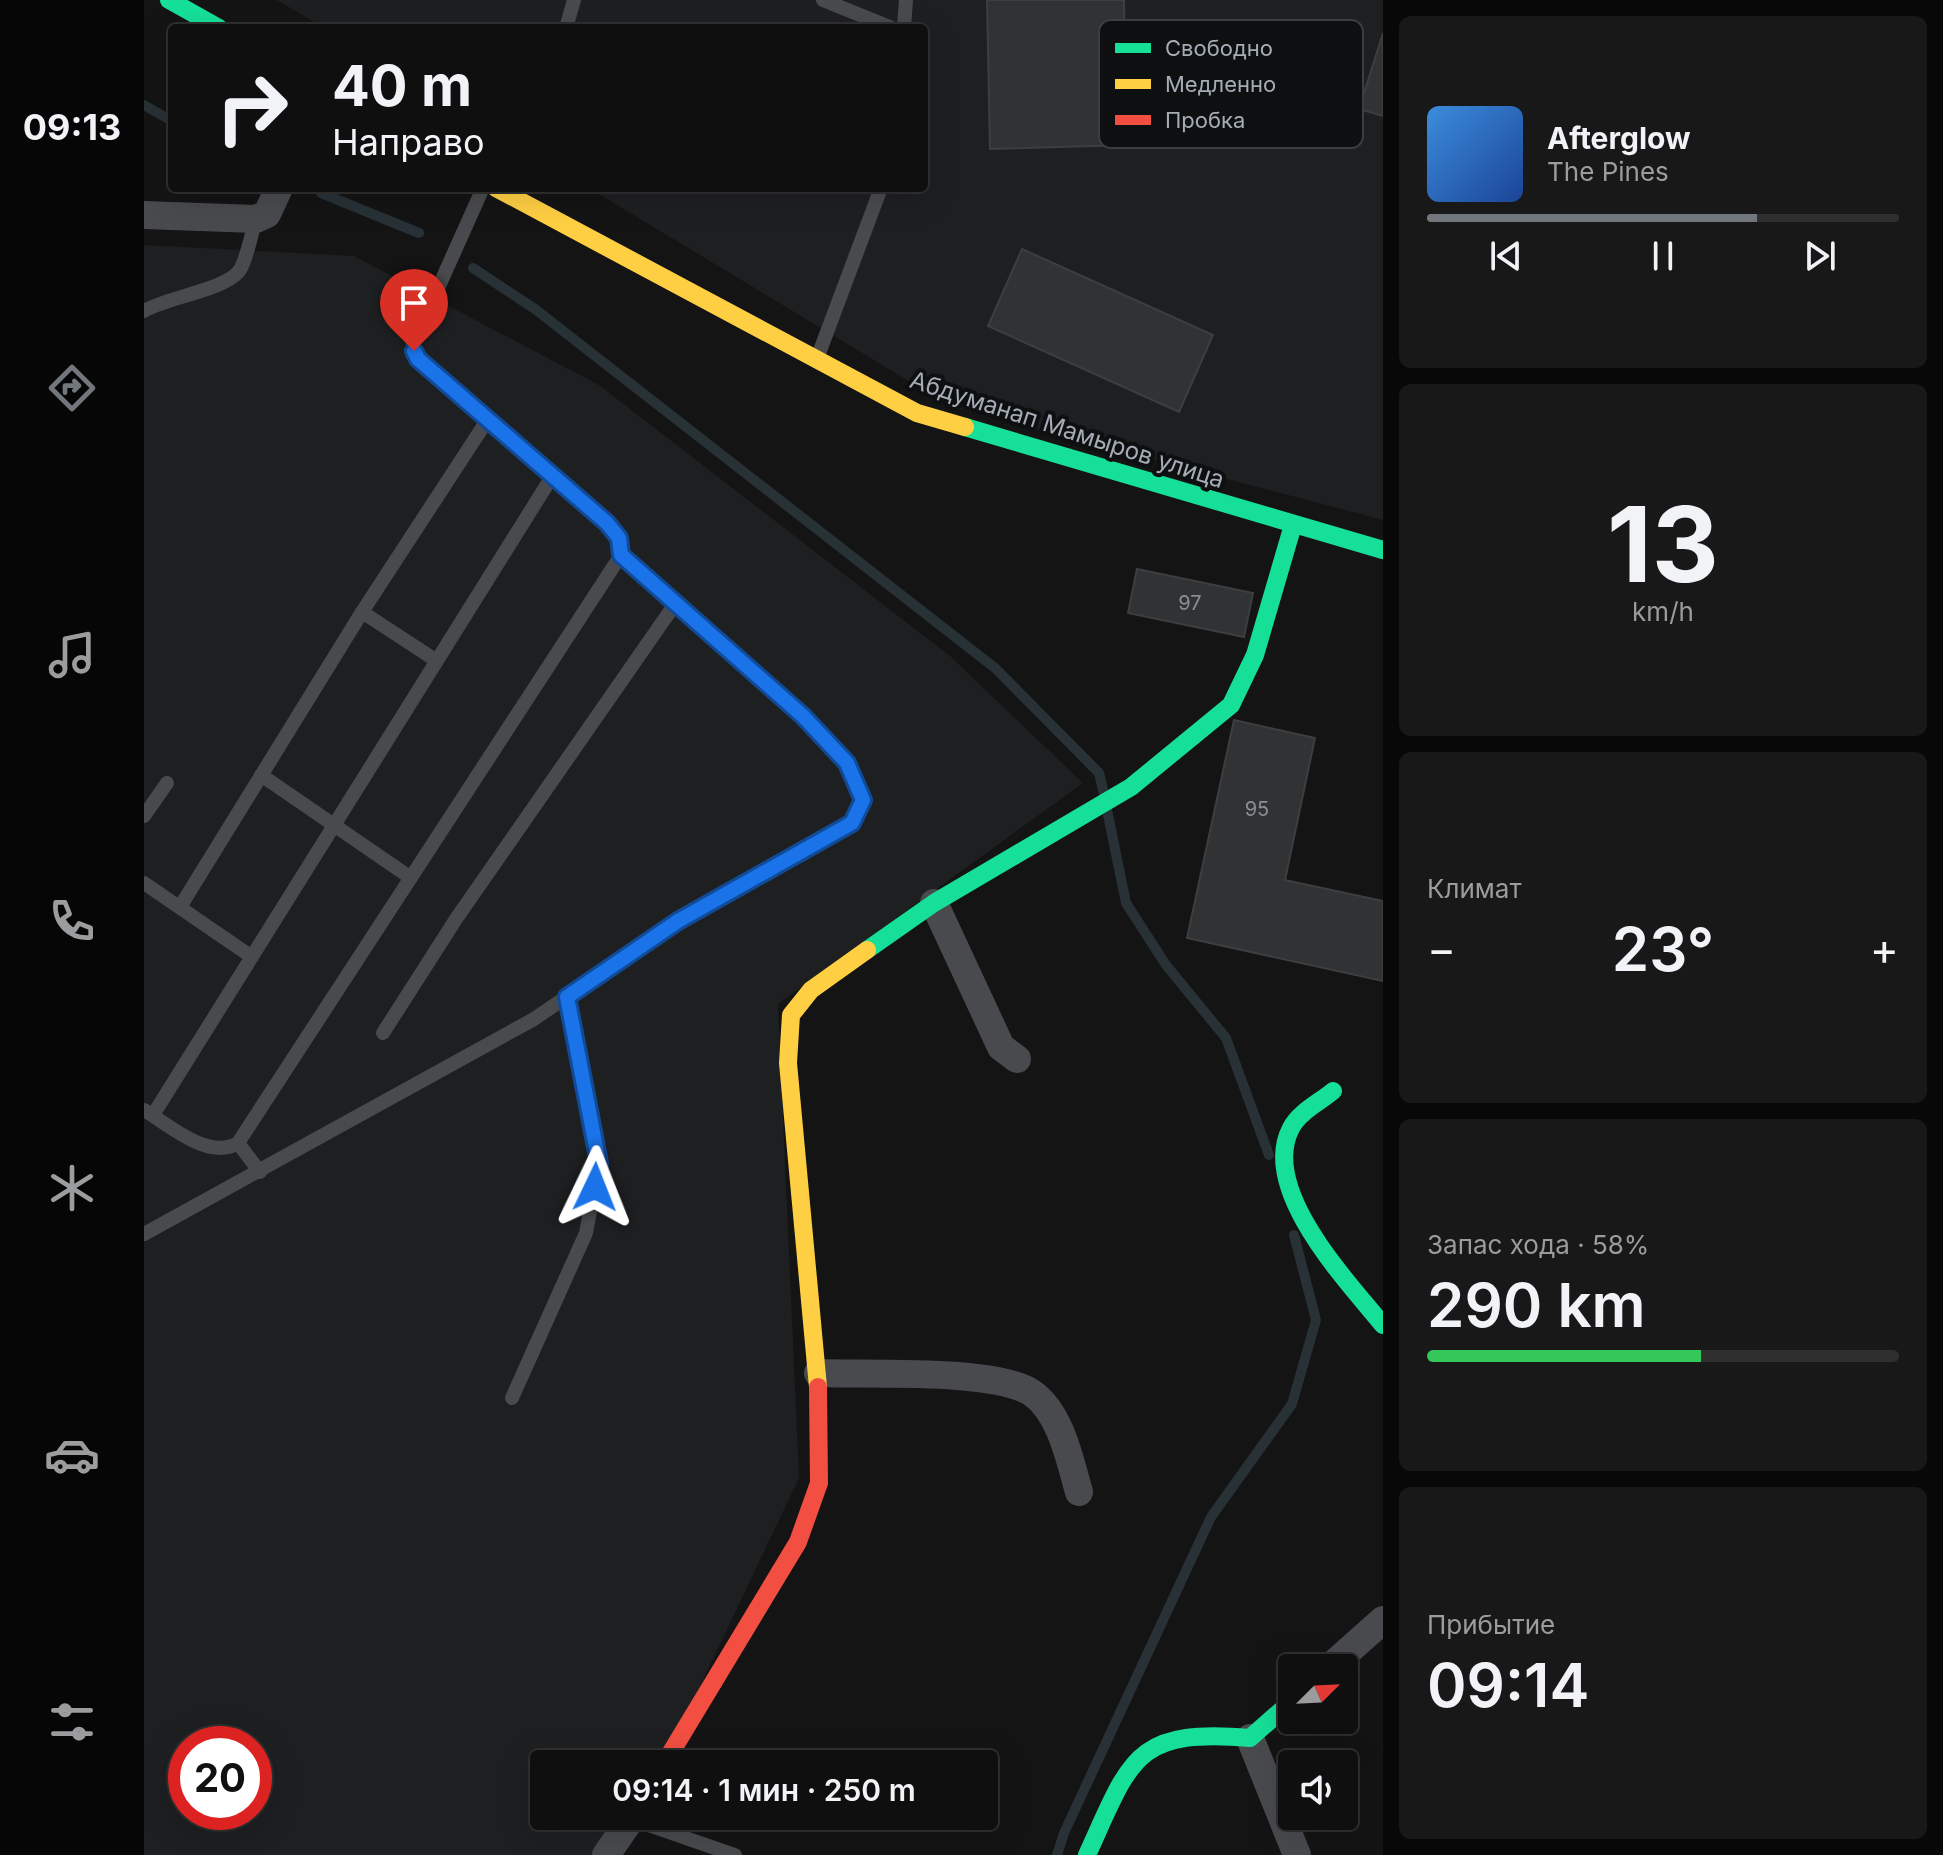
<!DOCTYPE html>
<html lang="ru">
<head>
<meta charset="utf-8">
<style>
  body { margin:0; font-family:Inter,sans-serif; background:#181818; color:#f1f3f6; height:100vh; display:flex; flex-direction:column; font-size:30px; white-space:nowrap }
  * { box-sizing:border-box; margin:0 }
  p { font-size:26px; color:#9b9c9e }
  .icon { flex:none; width:44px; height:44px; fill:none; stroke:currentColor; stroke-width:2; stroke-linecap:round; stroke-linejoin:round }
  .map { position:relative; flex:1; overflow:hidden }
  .drawer { display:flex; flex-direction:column; gap:16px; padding:16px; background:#080808; width:560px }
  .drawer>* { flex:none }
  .banner { position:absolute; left:24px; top:24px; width:760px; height:168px; border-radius:8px; box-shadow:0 8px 32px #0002,0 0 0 2px #2f2f2f; background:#0f0f0f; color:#f1f3f6; overflow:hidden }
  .needle { width:52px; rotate:66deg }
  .buttons { position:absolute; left:1134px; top:1654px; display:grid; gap:16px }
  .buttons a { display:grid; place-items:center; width:80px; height:80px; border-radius:8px; background:#0f0f0f; box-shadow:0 8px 32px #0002,0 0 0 2px #2f2f2f; font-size:40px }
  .speed { position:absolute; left:24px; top:1726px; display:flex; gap:16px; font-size:40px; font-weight:700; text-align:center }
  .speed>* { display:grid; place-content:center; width:104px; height:104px; border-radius:50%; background:#0f0f0f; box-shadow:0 8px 32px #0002,0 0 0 2px #2f2f2f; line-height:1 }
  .speed .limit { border:12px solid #d22; background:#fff; color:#111 }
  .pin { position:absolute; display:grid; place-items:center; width:68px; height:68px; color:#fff; margin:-82px -34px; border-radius:50% 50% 50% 0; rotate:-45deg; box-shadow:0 0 8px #0007 }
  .pin .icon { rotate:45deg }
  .me { position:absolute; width:88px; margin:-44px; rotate:2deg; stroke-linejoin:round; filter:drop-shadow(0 0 6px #0008) }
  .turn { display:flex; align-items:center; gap:28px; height:168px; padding:0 32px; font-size:36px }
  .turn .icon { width:104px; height:104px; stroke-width:2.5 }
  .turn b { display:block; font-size:56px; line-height:68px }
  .big { font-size:60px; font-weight:600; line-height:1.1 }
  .drawer .card { flex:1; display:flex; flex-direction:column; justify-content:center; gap:12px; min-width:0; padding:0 28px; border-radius:12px; background:#181818 }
  .drawer .dial { align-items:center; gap:0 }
  .dial b { font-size:104px; line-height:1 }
  .song { display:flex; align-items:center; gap:24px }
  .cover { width:96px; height:96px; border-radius:12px; background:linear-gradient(135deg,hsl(210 70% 55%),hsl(220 70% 35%)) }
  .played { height:8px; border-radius:4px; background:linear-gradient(90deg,#72777d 70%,#2f2f2f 70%) }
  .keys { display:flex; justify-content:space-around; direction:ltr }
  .heat { display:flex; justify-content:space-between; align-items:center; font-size:44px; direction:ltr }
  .charge { height:12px; border-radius:6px; background:linear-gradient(90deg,#34c759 58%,#2f2f2f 0) }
  .trip { position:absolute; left:386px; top:1750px; width:468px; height:80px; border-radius:8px; background:#0f0f0f; box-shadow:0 8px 32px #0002,0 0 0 2px #2f2f2f; font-weight:600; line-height:80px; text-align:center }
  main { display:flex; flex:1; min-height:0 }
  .tab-bar { display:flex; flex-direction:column; width:144px; justify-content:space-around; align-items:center; background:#060606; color:#9b9c9e }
  .tab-bar .icon { width:56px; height:56px }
  .tab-bar .current { color:#72777d }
  .tab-bar b { font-size:36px; color:#f1f3f6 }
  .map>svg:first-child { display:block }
  .built { fill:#1e1f21; fill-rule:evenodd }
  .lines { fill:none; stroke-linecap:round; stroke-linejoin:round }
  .stream { stroke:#273136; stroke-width:10 }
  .building { fill:#313234; stroke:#3c3e40; stroke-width:2 }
  .lane { stroke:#484a4d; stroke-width:14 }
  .street { stroke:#484a4d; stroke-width:28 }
  .fast { stroke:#16e098; stroke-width:18 }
  .slow { stroke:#ffcf43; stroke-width:18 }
  .jam { stroke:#f24e42; stroke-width:18 }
  .route-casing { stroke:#114b97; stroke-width:20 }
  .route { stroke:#1a73e8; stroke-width:14 }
  .labels { text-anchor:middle; stroke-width:8; stroke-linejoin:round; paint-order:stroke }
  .number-label { font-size:20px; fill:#878e96 }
  .street-label { font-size:24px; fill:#a4acb6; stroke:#0e0f10 }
  .key { fill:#0e0f10; stroke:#3b3e42; stroke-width:2 }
  .key-label { font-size:22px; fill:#a4acb6 }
</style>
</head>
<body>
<main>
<nav class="tab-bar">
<b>09:13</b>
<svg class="icon current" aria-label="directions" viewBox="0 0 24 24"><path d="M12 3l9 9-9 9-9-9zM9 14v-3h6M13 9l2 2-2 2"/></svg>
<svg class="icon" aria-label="music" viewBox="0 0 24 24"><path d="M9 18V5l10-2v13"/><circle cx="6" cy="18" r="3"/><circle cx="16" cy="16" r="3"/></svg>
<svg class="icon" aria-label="phone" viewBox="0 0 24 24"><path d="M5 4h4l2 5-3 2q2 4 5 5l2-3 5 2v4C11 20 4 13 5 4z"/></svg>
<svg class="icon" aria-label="climate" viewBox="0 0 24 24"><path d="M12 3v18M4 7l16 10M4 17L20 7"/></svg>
<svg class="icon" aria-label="car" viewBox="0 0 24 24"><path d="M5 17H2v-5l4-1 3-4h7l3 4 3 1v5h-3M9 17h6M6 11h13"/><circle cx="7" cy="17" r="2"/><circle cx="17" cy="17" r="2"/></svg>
<svg class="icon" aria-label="filters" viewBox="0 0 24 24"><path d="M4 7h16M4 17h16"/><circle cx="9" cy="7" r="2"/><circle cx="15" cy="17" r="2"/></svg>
</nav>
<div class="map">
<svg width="1239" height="1855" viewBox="0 0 1239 1855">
  <rect width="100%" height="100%" fill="#141414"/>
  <path class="built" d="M133,0h1106v520l-433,-114 -361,-218h335v-160h-600z
    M0,245l210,11 245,129 351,271 133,127 -305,221 21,474 -136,286h-119v52h95l-43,39h-452zM42,1744h68v68h-68z"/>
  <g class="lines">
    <path class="stream" d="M0,105l28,16
      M177,193l98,40
      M329,268l62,41 460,359 104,105 5,21
      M963,810l19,93 40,62 60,73 43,117
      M913,1855l7,-22 147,-316 81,-113 24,-84 -22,-85"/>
  </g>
  <path class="building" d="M843,0h137l3,145 -137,4z
    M1239,33v83l-24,-7z
    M878,249l191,86 -34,77 -191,-86z
    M993,569l116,24 -9,44 -116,-24z
    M1090,720l81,18 -30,142 98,21v80l-196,-43z"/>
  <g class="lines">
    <path class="lane" d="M679,0l69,28
      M422,28l8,-28
      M760,28l2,-28
      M0,311c23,-14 87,-22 97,-43 7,-14 10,-33 15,-49
      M674,356l63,-168
      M218,612l75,49
      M117,775l150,103
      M0,816l23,-33
      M0,883l108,74
      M36,907l182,-295 126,-193
      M239,1033l73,-114 219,-315
      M0,1110c25,15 65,51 94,33l383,-588 -2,-17 -12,-15 -189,-164 -5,-15 70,-156
      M9,1115l400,-640
      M94,1143l22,29
      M0,1234l390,-215 144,-98 174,-98 11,-23 -16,-37 -44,-47 -182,-161
      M368,1398l74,-165 13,-70 -32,-166
      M487,1819l104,36"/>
    <path class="street" d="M0,215l112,4 11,-5 12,-26
      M790,903l67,144 16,12
      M674,1373c49,2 177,-5 214,20 29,20 38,68 47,99
      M1185,1668l54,-48
      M1106,1738l47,117
      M462,1855l27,-39"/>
    <path class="fast" d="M25,0l50,28
      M821,427l418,123
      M723,950l67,-47 197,-116 100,-82 24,-50 38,-130
      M1189,1091c-13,11 -34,21 -42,37 -32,61 56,153 92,197
      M943,1855c44,-96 47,-127 163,-117l42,-37"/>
    <path class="slow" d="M352,188l421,225 48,14
      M674,1387l-30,-324 3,-48 20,-25 56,-40"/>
    <path class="jam" d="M520,1764l134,-222 21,-59 -1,-96"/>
  </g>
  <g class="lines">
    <defs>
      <path id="route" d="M270,351l4,8 189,164 12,15 2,17 182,161 44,47 16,37 -11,23 -174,98 -111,76 32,166 -4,24"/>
    </defs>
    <use href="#route" class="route-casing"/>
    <use href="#route" class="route"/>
  </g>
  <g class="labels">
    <g class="number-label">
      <text x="1046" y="610">97</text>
      <text x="1113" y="816">95</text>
    </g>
    <g class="street-label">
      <text transform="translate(923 430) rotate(18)" y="8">Абдуманап Мамыров улица</text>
    </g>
  </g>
  <rect x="955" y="20" width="264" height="128" rx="12" class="key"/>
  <rect x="971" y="43" width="36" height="10" fill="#16e098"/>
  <rect x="971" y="79" width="36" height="10" fill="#ffcf43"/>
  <rect x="971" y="115" width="36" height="10" fill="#f24e42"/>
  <g class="key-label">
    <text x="1021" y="56">Свободно</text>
    <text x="1021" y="92">Медленно</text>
    <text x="1021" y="128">Пробка</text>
  </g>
</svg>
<div class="buttons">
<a><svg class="needle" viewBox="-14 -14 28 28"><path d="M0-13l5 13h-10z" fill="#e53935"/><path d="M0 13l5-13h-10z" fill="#9b9c9e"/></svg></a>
<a><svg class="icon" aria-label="sound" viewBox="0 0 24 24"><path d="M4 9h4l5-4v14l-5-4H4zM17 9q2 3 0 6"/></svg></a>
</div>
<div class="speed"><div class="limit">20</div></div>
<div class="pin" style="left:270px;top:351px;background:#d93025"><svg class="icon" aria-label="arrive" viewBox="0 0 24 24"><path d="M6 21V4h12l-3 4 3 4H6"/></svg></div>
<svg class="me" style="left:451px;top:1187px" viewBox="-20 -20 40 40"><path d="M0-17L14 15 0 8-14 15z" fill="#1a73e8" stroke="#fff" stroke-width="4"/></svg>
<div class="trip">09:14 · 1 мин · 250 m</div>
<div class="banner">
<div class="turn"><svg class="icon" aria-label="right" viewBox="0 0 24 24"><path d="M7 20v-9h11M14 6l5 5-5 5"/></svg><div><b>40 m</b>Направо</div></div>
</div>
</div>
<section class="drawer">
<div class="card">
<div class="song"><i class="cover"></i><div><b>Afterglow</b><p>The Pines</p></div></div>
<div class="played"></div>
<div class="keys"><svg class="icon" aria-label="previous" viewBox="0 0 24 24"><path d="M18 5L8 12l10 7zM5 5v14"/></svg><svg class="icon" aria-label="pause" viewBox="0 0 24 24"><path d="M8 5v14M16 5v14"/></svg><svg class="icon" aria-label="next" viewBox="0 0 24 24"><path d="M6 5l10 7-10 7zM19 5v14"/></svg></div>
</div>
<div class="card dial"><b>13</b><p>km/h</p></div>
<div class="card"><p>Климат</p>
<div class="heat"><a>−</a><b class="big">23°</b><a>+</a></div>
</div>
<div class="card"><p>Запас хода · 58%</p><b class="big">290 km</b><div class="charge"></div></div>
<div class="card"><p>Прибытие</p><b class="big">09:14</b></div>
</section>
</main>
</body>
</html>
